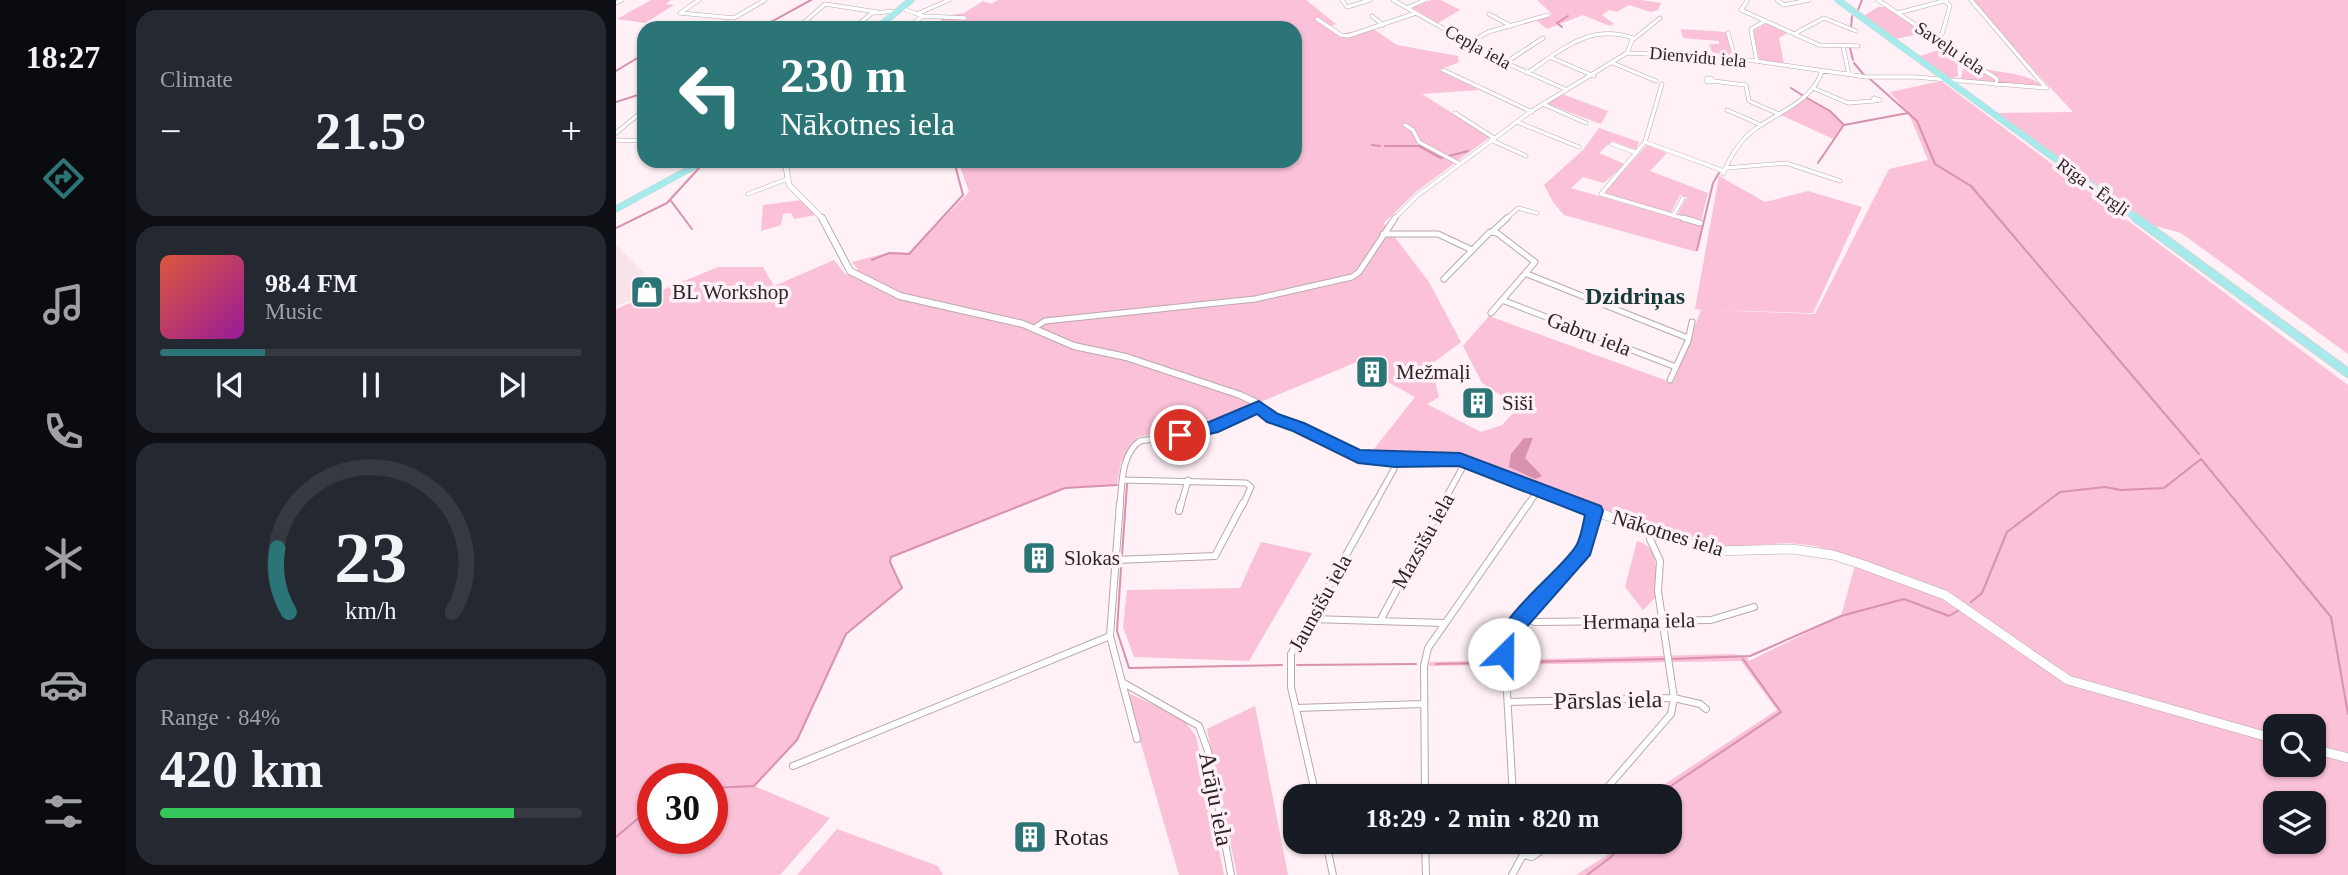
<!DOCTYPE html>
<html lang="en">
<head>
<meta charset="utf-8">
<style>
  body { margin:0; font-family:"Times New Roman",serif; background:#242831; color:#f1f3f6; height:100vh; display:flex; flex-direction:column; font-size:26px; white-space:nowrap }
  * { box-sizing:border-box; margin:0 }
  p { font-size:23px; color:#9ea1a6 }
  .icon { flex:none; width:38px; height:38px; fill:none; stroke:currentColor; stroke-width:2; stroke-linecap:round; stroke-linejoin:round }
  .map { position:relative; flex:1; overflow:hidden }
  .drawer { display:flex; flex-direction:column; gap:10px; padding:10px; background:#0d0f14; width:490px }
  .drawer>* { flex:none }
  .hud { position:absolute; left:21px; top:21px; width:665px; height:147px; border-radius:21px; box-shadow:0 2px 5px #0004; background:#2b7577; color:#fff; overflow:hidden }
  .fabs { position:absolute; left:1647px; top:714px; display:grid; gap:14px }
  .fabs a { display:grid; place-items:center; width:63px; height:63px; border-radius:14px; background:#171b24; box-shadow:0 2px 5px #0004; font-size:35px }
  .speed { position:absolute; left:21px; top:763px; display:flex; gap:14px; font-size:35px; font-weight:700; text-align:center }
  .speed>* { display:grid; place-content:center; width:91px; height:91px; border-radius:50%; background:#171b24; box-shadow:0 2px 5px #0004; line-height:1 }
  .speed .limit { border:10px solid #d22; background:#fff; color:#111 }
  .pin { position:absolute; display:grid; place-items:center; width:60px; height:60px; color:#fff; margin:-30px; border:4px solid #fff; border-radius:50%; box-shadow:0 2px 7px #0007 }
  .me { position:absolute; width:77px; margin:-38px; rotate:23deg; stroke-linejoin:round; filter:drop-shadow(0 0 5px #0008) }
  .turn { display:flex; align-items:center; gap:24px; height:147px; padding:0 28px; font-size:32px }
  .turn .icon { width:91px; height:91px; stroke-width:2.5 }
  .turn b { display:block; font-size:49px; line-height:60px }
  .big { font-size:52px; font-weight:800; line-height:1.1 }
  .drawer .widget { flex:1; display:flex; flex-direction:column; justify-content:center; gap:10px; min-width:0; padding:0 24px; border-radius:21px; background:#242831 }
  .drawer .dial { align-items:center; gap:0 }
  .dial svg { height:182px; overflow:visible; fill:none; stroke:#363941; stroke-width:7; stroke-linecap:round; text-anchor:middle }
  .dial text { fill:#f1f3f6; stroke:none }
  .song { display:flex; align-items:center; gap:21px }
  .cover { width:84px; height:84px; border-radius:10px; background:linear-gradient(135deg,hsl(10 70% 55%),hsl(300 70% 35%)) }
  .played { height:7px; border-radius:4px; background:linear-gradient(90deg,#2b7577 25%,#363941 25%) }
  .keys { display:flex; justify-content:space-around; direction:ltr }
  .heat { display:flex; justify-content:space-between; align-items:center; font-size:38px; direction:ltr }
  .charge { height:10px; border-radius:5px; background:linear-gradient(90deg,#34c759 84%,#363941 0) }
  .trip { position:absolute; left:667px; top:784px; width:399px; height:70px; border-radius:21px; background:#171b24; box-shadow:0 2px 5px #0004; font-weight:800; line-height:70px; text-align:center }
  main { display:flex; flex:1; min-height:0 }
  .tab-bar { display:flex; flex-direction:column; width:126px; justify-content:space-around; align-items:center; background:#090b0e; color:#9ea1a6 }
  .tab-bar .icon { width:49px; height:49px }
  .tab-bar .current { color:#2b7577 }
  .tab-bar b { font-size:32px; color:#f1f3f6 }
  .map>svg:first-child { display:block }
  .built { fill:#f9e3eb }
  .green { fill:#fbc1d8; fill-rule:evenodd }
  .water { fill:#d891af }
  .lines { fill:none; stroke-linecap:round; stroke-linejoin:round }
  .stream { stroke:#d891af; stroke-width:2 }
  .minor-far2-casing { stroke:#b7a9ae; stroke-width:4.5 }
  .minor-far1-casing { stroke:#b7a9ae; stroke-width:7 }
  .minor-casing { stroke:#b7a9ae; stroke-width:8 }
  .tertiary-far2-casing { stroke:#b7a9ae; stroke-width:6 }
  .tertiary-far1-casing { stroke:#b7a9ae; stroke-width:8 }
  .tertiary-casing { stroke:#b7a9ae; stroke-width:10 }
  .primary-far1-casing { stroke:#d4d3d4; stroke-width:7 }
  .primary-casing { stroke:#d4d3d4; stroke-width:10 }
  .minor-far2 { stroke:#fff; stroke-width:3.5 }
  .minor-far1 { stroke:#fff; stroke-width:5 }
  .minor { stroke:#fff; stroke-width:6 }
  .tertiary-far2 { stroke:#fff; stroke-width:5 }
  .tertiary-far1 { stroke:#fff; stroke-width:6 }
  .tertiary { stroke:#fff; stroke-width:9 }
  .primary-far1 { stroke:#a7eaec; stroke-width:6 }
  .primary { stroke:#a7eaec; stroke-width:8 }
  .route { fill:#1a73e8; stroke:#114b97; stroke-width:2 }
  .labels { text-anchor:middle; stroke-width:7; stroke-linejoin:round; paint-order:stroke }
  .far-street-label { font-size:18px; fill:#2a2527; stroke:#fff1f6 }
  .poi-label { font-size:21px; fill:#2a2527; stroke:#fff1f6; text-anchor:start }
  .street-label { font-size:21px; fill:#2a2527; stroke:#fff1f6 }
  .quarter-label { font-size:24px; font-weight:bold; fill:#173a3b; stroke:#fff1f6 }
  .near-street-label { font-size:24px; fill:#2a2527; stroke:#fff1f6 }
  .near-poi-label { font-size:24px; fill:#2a2527; stroke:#fff1f6; text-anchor:start }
</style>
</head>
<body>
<main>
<nav class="tab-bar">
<b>18:27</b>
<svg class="icon current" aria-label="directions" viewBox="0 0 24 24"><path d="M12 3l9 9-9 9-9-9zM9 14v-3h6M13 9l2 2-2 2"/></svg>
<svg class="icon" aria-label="music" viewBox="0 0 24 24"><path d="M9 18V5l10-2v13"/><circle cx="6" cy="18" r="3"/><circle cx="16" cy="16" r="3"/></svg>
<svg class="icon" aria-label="phone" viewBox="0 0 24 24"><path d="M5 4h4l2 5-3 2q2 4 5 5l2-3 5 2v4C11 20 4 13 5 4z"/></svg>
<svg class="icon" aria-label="climate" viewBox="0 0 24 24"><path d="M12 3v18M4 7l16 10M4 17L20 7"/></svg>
<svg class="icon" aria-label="car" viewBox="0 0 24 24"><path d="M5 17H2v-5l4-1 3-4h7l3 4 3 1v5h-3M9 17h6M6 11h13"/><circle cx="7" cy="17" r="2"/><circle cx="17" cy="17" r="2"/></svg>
<svg class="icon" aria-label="filters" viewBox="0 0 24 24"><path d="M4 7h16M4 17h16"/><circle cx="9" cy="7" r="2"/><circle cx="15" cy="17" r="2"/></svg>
</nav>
<section class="drawer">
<div class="widget"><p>Climate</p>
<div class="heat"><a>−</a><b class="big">21.5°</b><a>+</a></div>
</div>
<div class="widget">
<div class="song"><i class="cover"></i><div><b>98.4 FM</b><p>Music</p></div></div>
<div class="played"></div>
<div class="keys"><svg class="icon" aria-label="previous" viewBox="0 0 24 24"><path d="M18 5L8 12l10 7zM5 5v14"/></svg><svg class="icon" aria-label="pause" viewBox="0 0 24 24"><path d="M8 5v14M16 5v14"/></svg><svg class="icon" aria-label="next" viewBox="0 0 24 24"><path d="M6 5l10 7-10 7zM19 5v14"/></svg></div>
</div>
<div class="widget dial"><svg viewBox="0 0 100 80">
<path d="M14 69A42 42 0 1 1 86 69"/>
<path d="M14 69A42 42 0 0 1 9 41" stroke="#2b7577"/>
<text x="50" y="56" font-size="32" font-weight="700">23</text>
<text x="50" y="72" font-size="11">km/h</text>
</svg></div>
<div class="widget"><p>Range · 84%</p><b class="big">420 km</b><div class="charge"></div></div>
</section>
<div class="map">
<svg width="1732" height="875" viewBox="0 0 1732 875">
  <rect width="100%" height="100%" fill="#fff1f6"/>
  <path class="built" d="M0,245l44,44 -44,17z"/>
  <path class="green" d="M35,0h20l-5,4 8,1 -29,18 -28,-4z
    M382,0h308l30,24 -4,2 9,8 31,-6 25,17 61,11 1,6 -20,8 40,20 -57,4 68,43 -73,54 -33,32 45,59 32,60 -47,35 20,1 5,19 -12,7 54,28 21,-7 17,-18 -37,-24 -19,-37 26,-30 184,67 28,-73 -6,-1 24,-133 46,26 43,-11 54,16 -49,106 -104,-3 106,4 74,-145 39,-9 -19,-46 -19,-22 51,-11 407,304v490h-772l33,-21 8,-12h53v-46h-20l6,-6 121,-80 -36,-49 -312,5v-4l303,-8 15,3 2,4 92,-45 16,-58 -42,-12 -26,-3 -61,4 -89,-23 -172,-69 -97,-1 45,-57 -29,-16 -22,-22 -159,66 -67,12 -17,25 -4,23 -52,3 -174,69 -1,6 12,25 -56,46 -49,106 -43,46 76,32 -50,57h-164v-566l102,-42h45l11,19 60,-26 12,15 12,-5 -6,-8 39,-10 19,1 59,-61 -11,-31h337v-133h-377l-1,-1 15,1 10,-6 -3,-5 25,-4 19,-12 8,3zM1659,726h39v39h-39zM37,779h59v59h-59zM1659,803h39v39h-39z
    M815,0h10l19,10 -22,13 -26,-15z
    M921,0h104l20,3 -3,7 -7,2 -22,-7 -12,7 -8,-2 -7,5 12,9 -4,2 -27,-11 -36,14 -11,-9 16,-6z
    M1353,0h379v354l-167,-121 -29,-8 -154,-112 75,-1z
    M1262,7h9l37,26 -29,6 -31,-23z
    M1151,23l20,10 -8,5 5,26 -24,-3 -7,-30z
    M1065,29l46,3 6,25 -19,-1 -5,-12h10v-3l-36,-3z
    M1329,48l12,8 1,20 -8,3 -30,-23z
    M1348,61c26,15 62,8 79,26l-82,-8z
    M946,94l46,17 -7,13 -54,-20z
    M1189,98l24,13 14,14 -10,14 -52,-24z
    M983,128l40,14 -3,8 -24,-9 -13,12 26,11 -21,19 -21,-6 -12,11 131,38 -5,26 -133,-37 -11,-13 -9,-17 39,-35z
    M1031,145l20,8 -17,18 58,22 -7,28 -24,-6 10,-18 -7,-2 -9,18 -63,-17 -3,-5z
    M186,200l14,15 -22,4 -3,-6 -8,1 -2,11 -20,6 2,-26z
    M1021,541c25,6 19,37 18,57l-12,12 -18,-23z
    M645,542l51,11 -63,108 -115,-4 -11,-30 4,-37 113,-2z
    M510,692l56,26 14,18 28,139h-45z
    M639,706l33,169h-51l-30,-146z
    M221,829l101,37 5,9h-146z"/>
  <path class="water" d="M908,438h9l-8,20 17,18 -7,3 -26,-12 2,-13z"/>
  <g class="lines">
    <path class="stream" d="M1242,10l4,-10
      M946,27l-5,-4 11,-7
      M66,28h6
      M144,28l51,-28
      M1235,28l1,-12
      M1234,48l3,12
      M1238,63l10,12
      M0,71l28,-17
      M1254,79l47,42 18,43 36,22 228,268
      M1175,88l11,7
      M1191,98l23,13 14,14 64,-12
      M0,102l28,-9
      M756,145l8,1
      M769,146h34l22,12 27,-7
      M1202,163l25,-37
      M77,164l1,-3
      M55,201l21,28
      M0,228l51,-25 33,-36
      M1081,250l16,-67 6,-10
      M256,260l17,-7 20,1 54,-59 -9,-34
      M506,556l5,-72
      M505,568l-4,63 12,37 153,-3
      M1355,602l11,-9 25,-61 53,-40 45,-5 16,3 43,-2 37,-29 130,158 17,97
      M1055,659l79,-3 91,-40 63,-17 45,17 12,-7
      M820,664l230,-5
      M681,665l119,-1
      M96,788l42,-2 43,-46 49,-106 56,-46 -12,-26 1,-5 174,-69 52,-3
      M1040,796l125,-84 -38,-53
      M0,837l37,-31
      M971,875l24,-18 12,-15"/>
    <defs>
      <path id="minor-far2" d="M83,0l-19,13 54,5 31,-18
        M726,0l5,7 23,-7
        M777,0l104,59 68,30
        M1161,0l7,5 25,-5
        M1262,0l119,79 -1,6
        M1355,0l75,88
        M1131,1l-6,9 78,35 39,1
        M0,3l6,-3
        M285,8l22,8 42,2
        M791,8l18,-8
        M1282,13l49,-13
        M301,14l32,-14
        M873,14l22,12
        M756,16l11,9
        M701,19l24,16 7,1 68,-23
        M182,28l27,-24 52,8
        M238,28l18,-15 26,-2
        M291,28l16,-12
        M1112,33l7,25
        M1178,34l30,-16 32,13
        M1317,38l9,-4 8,-28 -6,-6
        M1018,39l26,-21
        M854,43l18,-11 60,-17
        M1227,46l6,29
        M936,58l42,18
        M1141,62l-6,-33 14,-8
        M889,63l38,-25
        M997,63l43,18
        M827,70l89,42
        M911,73c35,-23 62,-50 106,-35l-6,15
        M1091,78l5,1 1,2 -6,1z
        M1097,81l33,4 3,16 30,13
        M1046,84l-17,58 -44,52 88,26
        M1197,88l35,15 25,-2
        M1258,98l6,2 -7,1z
        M927,104l43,19
        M1111,110l34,15
        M839,113l39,25
        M901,122l62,25
        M789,125l8,5 6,12 41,22
        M0,133l28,-23
        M0,140l28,1
        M875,140l35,16
        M1029,142l79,29
        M996,144l25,9
        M1110,168l60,-5 54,18
        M1107,174c7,-17 16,-33 31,-44 25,-19 57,-27 68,-59
        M132,194l39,-15
        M1057,216l10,-18
        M777,220l24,-24 113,-84 97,-59 108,5 132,19h48l132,11
        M889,220l13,-12 19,5"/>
      <path id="minor-far1" d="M1067,218l17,5
        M877,231l14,-13
        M767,234h55l34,16
        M911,274l161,64
        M828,279l46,-47 7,1 38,29 -44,51
        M886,300l174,67
        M418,328l11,-7 210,-22 97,-22 7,-5 36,-54
        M1054,380l18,-39 4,-19
        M507,480l123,3 5,4 -8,18
        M504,505c2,-21 1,-51 20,-64l61,-9 58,-25
        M565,505l7,-25
        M758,505l20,-36 1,-9
        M826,505l24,-44
        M912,505l10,-15"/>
      <path id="minor" d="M504,503l-10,133 12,46 77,44 9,25 23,124
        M563,511l2,-8
        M499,560l100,-4 28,-53
        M907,617l12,5 176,-2 43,-13
        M695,619l133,4
        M764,621l63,-118
        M506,682l15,57
        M892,702l166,-4 26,6 6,5
        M680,708l127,-4
        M177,766l317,-130
        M700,796l-25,-109v-33l84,-151
        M809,796l-1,-130 4,-18 101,-145
        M897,796l-9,-155 80,-91 11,-39
        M984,796l71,-82 3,-16 -16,-107 2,-30 -10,-22 2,-6
        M710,842l7,33
        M809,842l1,33
        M900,842l7,13 9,2 22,-15
        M896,875l11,-20"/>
      <path id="tertiary-far2" d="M169,161l4,24 35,35"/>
      <path id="tertiary-far1" d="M206,218l28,53 50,25 123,28 51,22 52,11 114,38 15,7 17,16 27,9 59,29 37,4 64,-1 120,46"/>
      <path id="tertiary" d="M958,503l78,30 64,18 76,-2 41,6 28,9 84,31 123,85 207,59
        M1698,749l34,9"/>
      <path id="primary-far1" d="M1222,0l301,220
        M261,28l34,-28
        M0,209l88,-48"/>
      <path id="primary" d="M1520,218l212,155"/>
    </defs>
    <use href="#minor-far2" class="minor-far2-casing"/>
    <use href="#minor-far1" class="minor-far1-casing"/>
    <use href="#minor" class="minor-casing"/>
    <use href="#tertiary-far2" class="tertiary-far2-casing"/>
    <use href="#tertiary-far1" class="tertiary-far1-casing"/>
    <use href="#tertiary" class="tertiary-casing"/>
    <use href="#primary-far1" class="primary-far1-casing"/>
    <use href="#primary" class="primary-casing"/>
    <use href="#minor-far2" class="minor-far2"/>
    <use href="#minor-far1" class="minor-far1"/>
    <use href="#minor" class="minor"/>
    <use href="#tertiary-far2" class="tertiary-far2"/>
    <use href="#tertiary-far1" class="tertiary-far1"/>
    <use href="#tertiary" class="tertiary"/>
    <use href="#primary-far1" class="primary-far1"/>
    <use href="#primary" class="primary"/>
  </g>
  <path class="route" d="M643,401l19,13 26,9 56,27 100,3 141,53 2,5 -13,44 -74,84 -5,22 -7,2 -7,-2c-15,-35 62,-87 79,-115 5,-8 7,-22 9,-31l-126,-49 -64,1 -37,-4 -65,-32 -26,-9 -10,-8 -39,18 -38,9 -8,-6 3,-5 34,-8z"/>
  <defs>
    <symbol id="shop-square" viewBox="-11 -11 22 22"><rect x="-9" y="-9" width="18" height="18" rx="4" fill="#2b7577" stroke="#fff1f6"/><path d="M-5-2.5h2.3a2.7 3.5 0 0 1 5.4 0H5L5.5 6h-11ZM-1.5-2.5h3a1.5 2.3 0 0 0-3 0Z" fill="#fff"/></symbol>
    <symbol id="building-square" viewBox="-11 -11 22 22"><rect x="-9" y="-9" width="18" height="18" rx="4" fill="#2b7577" stroke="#fff1f6"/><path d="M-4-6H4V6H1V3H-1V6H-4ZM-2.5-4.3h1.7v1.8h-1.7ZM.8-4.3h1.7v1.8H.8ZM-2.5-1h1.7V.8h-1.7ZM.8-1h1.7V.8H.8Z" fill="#fff"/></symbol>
  </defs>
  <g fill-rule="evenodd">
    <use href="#shop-square" x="12" y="273" width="38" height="38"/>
    <use href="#building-square" x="737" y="353" width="38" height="38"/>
    <use href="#building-square" x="843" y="384" width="38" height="38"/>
    <use href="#building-square" x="404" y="539" width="38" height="38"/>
    <use href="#building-square" x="395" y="818" width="38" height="38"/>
  </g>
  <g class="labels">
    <g class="far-street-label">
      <text transform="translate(862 47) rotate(29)" y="6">Cepļa iela</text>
      <text transform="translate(1334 48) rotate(34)" y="6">Saveļu iela</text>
      <text transform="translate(1082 57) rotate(5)" y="6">Dienvidu iela</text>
      <text transform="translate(1477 187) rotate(36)" y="6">Rīga - Ērgļi</text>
    </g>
    <g class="poi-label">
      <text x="56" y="299">BL Workshop</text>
      <text x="780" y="379">Mežmaļi</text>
      <text x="886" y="410">Siši</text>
      <text x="448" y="565">Slokas</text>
    </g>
    <g class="street-label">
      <text transform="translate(973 334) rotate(21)" y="7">Gabru iela</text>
      <text transform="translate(1052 533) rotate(17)" y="7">Nākotnes iela</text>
      <text transform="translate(807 541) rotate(-61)" y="7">Mazsišu iela</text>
      <text transform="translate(704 603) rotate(-61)" y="7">Jaunsišu iela</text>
      <text transform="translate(1023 621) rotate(-1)" y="7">Hermaņa iela</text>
    </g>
    <g class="quarter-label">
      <text x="1019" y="304">Dzidriņas</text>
    </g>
    <g class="near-street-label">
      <text transform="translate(992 700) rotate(-1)" y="8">Pārslas iela</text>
      <text transform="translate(600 799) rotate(79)" y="8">Arāju iela</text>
    </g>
    <g class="near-poi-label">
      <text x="438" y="845">Rotas</text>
    </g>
  </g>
</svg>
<div class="fabs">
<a><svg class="icon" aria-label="search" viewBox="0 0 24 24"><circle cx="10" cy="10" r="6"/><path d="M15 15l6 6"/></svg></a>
<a><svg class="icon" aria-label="layers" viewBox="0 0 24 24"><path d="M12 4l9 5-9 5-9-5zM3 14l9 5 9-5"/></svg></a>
</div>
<div class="speed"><div class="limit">30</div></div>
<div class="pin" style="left:564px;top:435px;background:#d93025"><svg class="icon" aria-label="arrive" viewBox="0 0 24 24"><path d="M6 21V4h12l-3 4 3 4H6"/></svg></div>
<svg class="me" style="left:888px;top:654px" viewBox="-20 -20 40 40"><circle r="19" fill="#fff"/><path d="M0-13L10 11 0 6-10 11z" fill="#1a73e8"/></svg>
<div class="trip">18:29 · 2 min · 820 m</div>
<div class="hud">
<div class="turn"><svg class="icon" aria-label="left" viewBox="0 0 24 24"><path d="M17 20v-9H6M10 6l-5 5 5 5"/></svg><div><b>230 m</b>Nākotnes iela</div></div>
</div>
</div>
</main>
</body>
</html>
